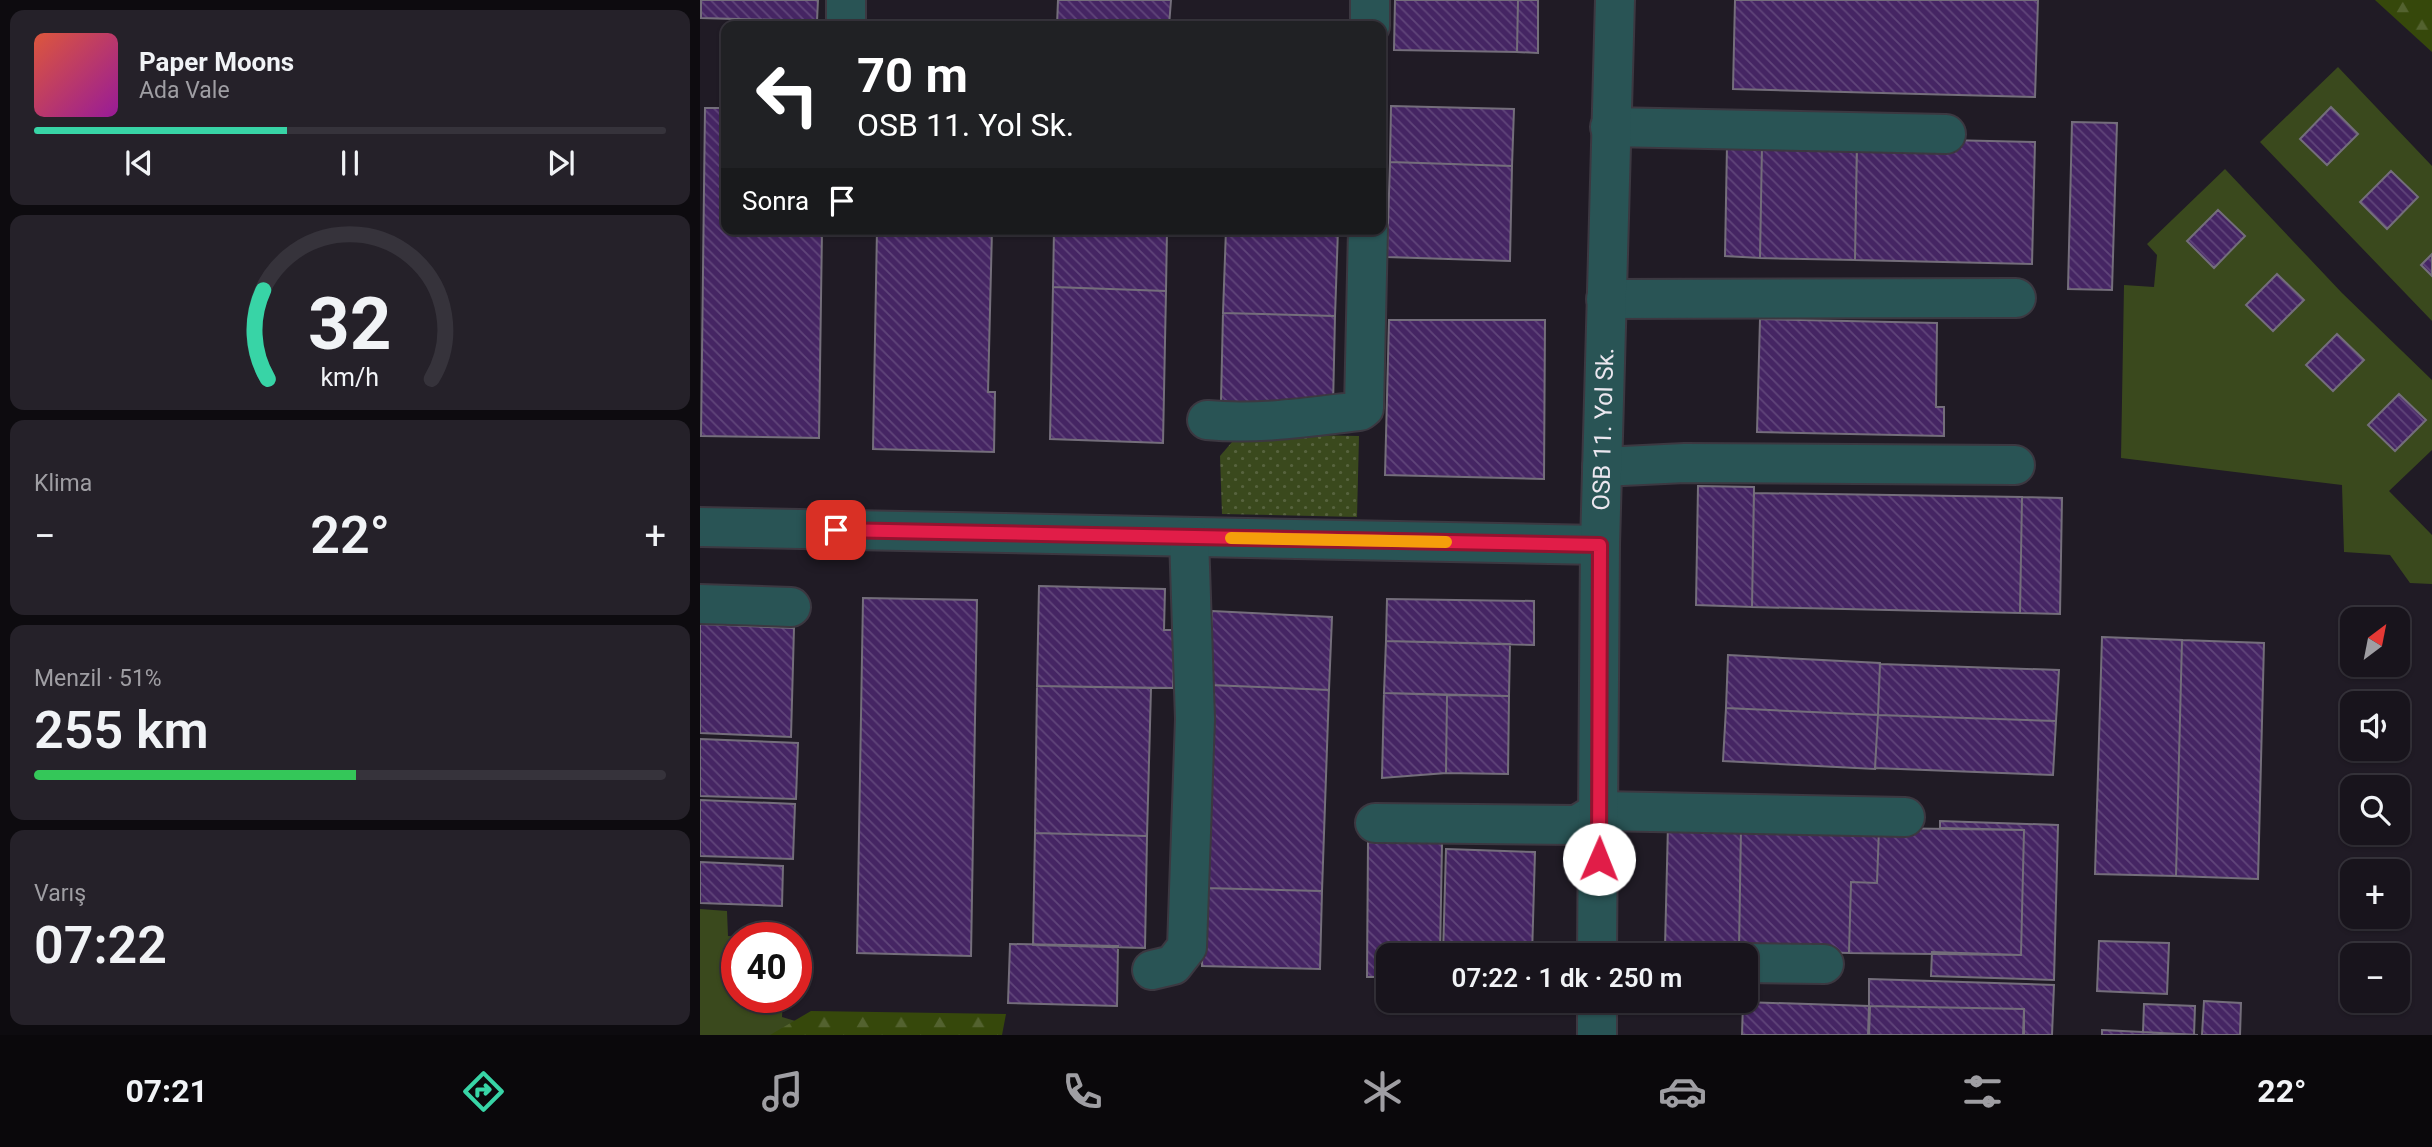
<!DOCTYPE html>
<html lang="tr">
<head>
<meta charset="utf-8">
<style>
  body { margin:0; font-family:Roboto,sans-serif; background:#252129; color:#f1f3f6; height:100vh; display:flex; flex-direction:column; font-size:26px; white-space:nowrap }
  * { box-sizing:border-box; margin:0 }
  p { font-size:23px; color:#9f9ea3 }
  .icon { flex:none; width:38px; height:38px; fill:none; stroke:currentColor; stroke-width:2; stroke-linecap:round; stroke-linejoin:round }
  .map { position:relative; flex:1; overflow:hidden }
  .drawer { display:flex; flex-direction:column; gap:10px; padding:10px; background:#0d0b0f; width:700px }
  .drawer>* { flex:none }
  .guide { position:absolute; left:21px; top:21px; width:665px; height:214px; border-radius:14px; box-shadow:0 2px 5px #0004,0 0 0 2px #36333b; background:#202124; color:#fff; overflow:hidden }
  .needle { width:46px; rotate:32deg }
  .tools { position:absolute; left:1640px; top:607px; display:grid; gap:14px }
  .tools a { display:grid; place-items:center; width:70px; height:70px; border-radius:14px; background:#18141c; box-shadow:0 2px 5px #0004,0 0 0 2px #36333b; font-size:35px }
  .speed { position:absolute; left:21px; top:922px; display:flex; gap:14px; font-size:35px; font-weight:700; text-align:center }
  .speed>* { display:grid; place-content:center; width:91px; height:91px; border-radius:50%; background:#18141c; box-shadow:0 2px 5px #0004,0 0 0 2px #36333b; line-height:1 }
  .speed .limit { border:10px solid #d22; background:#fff; color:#111 }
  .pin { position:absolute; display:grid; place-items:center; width:60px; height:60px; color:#fff; margin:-30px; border-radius:14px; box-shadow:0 4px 10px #0006 }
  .me { position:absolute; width:77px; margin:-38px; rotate:1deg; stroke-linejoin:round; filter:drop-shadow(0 0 5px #0008) }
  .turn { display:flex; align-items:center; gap:24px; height:147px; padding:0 21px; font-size:32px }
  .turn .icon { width:91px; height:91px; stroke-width:2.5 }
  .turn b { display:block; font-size:49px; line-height:60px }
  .then { display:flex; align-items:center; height:66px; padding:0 21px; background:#0003; gap:14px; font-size:26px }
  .big { font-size:52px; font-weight:600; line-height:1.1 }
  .drawer .card { flex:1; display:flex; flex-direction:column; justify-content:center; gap:10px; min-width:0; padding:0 24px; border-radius:14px; background:#252129 }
  .drawer .dial { align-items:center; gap:0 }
  .dial svg { height:182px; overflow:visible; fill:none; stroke:#36333b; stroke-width:7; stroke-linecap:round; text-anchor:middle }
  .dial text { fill:#f1f3f6; stroke:none }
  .song { display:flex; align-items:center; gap:21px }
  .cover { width:84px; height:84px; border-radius:10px; background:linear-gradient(135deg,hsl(10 70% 55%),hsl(300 70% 35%)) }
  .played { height:7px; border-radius:4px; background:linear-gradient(90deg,#38d4a6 40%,#36333b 40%) }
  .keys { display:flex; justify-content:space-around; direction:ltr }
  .heat { display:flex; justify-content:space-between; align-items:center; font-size:38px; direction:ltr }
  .charge { height:10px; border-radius:5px; background:linear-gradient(90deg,#34c759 51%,#36333b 0) }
  .trip { position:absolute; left:676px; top:943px; width:382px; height:70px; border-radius:14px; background:#18141c; box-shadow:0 2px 5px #0004,0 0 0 2px #36333b; font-weight:600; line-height:70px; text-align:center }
  .menu { display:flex; height:112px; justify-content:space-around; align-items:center; background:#0a080b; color:#9f9ea3 }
  .menu .icon { width:49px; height:49px }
  .menu .active { color:#38d4a6 }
  .menu b { font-size:32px; color:#f1f3f6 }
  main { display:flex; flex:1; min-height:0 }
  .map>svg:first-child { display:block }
  .green { fill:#3a491d }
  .forest { fill:url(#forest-firs) }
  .park { fill:url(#park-dots) }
  .building { fill:url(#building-back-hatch); stroke:#746e7b; stroke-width:2 }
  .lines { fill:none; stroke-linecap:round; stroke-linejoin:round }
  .minor-casing { stroke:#3c3841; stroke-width:42 }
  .minor { stroke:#295455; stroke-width:38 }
  .route-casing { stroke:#92132f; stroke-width:18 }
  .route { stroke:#e11d48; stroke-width:12 }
  .slow { stroke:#f59e0b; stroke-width:12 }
  .labels { text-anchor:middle; stroke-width:7; stroke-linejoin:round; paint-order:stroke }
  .street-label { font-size:24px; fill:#ebe7ef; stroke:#16121c }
</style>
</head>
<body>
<main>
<section class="drawer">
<div class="card">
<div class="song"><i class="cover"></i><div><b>Paper Moons</b><p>Ada Vale</p></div></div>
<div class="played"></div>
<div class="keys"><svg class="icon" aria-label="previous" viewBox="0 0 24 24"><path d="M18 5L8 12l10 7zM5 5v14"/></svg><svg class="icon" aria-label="pause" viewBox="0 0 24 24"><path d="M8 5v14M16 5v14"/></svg><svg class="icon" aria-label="next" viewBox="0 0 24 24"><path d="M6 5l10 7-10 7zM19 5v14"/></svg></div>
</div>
<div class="card dial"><svg viewBox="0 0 100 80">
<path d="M14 69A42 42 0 1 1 86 69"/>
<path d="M14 69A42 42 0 0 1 12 30" stroke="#38d4a6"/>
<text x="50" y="56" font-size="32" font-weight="700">32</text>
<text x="50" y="72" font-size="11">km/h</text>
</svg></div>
<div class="card"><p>Klima</p>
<div class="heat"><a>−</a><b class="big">22°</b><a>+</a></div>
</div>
<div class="card"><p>Menzil · 51%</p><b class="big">255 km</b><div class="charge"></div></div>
<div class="card"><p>Varış</p><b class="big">07:22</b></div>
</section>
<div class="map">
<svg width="1732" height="1035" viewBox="0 0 1732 1035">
  <defs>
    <pattern id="forest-firs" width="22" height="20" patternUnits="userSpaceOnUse" patternTransform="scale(1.75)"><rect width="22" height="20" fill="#36480b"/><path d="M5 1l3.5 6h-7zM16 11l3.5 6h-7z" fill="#53622f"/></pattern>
    <pattern id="park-dots" width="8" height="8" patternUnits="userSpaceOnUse" patternTransform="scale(1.75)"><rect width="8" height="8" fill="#3a491d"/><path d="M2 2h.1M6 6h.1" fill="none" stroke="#57633e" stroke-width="1.8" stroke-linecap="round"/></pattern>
    <pattern id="building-back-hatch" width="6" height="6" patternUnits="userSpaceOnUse" patternTransform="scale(1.75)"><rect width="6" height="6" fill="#452563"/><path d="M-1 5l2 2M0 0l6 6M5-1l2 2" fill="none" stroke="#60457a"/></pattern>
  </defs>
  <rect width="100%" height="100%" fill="#201b25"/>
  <path class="green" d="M1638,67l94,99v155l-172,-179z
    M1525,169l117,124 90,87v70l-43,41 43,44v49l-22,-1 -20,-28 -46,-3 -2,-67 -221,-27 3,-173 30,2 3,-32 -10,-11z
    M0,909l27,2 1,25 33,2h-24v60h46l-1,19 30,9 -2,9h-110z"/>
  <path class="forest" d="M1675,0h57v52z
    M111,1011l195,3 -4,21h-232z"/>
  <path class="park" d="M551,434l108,2 -2,81 -135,-3 -2,-58 12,-14z"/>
  <path class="building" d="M1,0h117l-1,21 -116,-3z
    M358,0h113l-2,26h-112z
    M695,0h123l-1,52 -123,-2z
    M818,0h20v53l-21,-1z
    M1035,0h303l-3,97 -302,-8z
    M156,22l108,4h-108z
    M691,106l123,3 -2,57 -122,-4z
    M1631,107l27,27 -31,31 -27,-26z
    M5,108h21v121h96l-3,209 -118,-2z
    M1372,122l45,1 -5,167 -44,-1z
    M1157,138l178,4 -3,122 -177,-4z
    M1027,145h35l-2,113 -35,-2z
    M1062,145l95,2 -2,113 -95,-2z
    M690,162l122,4 -2,95 -123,-4z
    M1691,171l27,26 -31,32 -27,-27z
    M1518,210l27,26 -31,32 -27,-27z
    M177,229h115l-4,163h7l-1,60 -121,-3z
    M354,229h113l-1,62 -113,-4z
    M526,229h112l-3,87 -112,-3z
    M1732,254v22l-11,-11z
    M1577,274l27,26 -31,31 -27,-26z
    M353,287l113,4 -3,152 -113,-4z
    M523,313l112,3 -2,90 -112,-4z
    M1060,319l177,4 -1,84h8v29l-187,-4z
    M689,320h156l-1,159 -159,-4z
    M1637,334l27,26 -31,31 -27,-26z
    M1699,394l27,26 -31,31 -27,-26z
    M998,486l56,1 -2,120 -56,-2z
    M1054,493l268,4 -2,116 -268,-6z
    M1322,497l40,1 -2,116 -40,-1z
    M339,586l126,3 -1,41h11l-2,58 -136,-2z
    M163,598l114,2 -6,356 -114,-3z
    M687,599l147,2v44l-148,-4z
    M512,611l120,6 -3,73 -119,-5z
    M0,624l94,4 -3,109 -91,-4z
    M1402,637l80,3 -6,236 -81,-2z
    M1482,640l82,3 -6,236 -82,-3z
    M686,641l124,3 -1,52 -125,-3z
    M1028,655l152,8 -2,52 -152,-7z
    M1180,664l179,6 -3,51 -178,-6z
    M510,685l119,5 -7,201 -118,-3z
    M337,686l114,2 -4,148 -112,-3z
    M684,693l63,2 -1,78 -64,5z
    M747,695l62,1 -1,78 -62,-1z
    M1026,708l152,7 -3,54 -152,-8z
    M1178,715l178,6 -3,54 -178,-7z
    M0,739l98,4 -2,56 -96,-3z
    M0,800l95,4 -2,55 -93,-3z
    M1240,821l118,4 -4,155 -123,-4 1,-24 89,3 3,-125 -84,-2z
    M968,824l73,2 -2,124 -74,-2z
    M1041,826l138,2 -2,55 -26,-1 -2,71 -110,-3z
    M1179,828l145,2 -3,125 -172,-2 2,-71 26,1z
    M335,833l112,3 -2,112 -112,-3z
    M668,842l74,1 -2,113h-52v21h-21z
    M746,849l89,3 -3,104h-89z
    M0,862l83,4 -1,40 -82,-3z
    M504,888l118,3 -2,78 -118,-3z
    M1399,941l70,2 -2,51 -70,-3z
    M310,944l108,2 -1,60 -109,-3z
    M1169,979l185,6 -2,50h-28v-26l-155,-3z
    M1504,1001l37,2 -1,32h-38z
    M1043,1002l126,4 -1,29h-126z
    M1444,1004l51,2 -1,29 -51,-3z
    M1170,1006l154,3 -1,26h-154z
    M1402,1030l41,2 55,3h-96z"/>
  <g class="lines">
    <defs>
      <g id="minor">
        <path d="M146,26v-26"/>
        <path d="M670,26v-26"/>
        <path d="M910,127l336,7"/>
        <path d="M906,299l410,-1"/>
        <path d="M507,420c51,5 102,-3 153,-9l4,-3 4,-179"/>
        <path d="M902,467l83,-4 330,2"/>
        <path d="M0,527l900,18"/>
        <path d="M0,604l91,3"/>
        <path d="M675,823l202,2 23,-14 305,6"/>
        <path id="s1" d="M897,956l3,-411 15,-545"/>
        <path d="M1045,963l79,1"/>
        <path d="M452,970l21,-5 14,-18 8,-228 -6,-182"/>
        <path d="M897,1001v34"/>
      </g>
    </defs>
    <use href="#minor" class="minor-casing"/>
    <use href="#minor" class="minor"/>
  </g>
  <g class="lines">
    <defs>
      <path id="route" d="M136,530l764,15 -1,314"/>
    </defs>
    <use href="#route" class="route-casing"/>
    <use href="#route" class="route"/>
    <path class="slow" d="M531,538l215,4"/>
  </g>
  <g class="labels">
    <g class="street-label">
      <text dy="8" stroke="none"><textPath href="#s1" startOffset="527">OSB 11. Yol Sk.</textPath></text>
    </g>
  </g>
</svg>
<div class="tools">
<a><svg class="needle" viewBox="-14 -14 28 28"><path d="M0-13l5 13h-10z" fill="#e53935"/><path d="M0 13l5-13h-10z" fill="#9f9ea3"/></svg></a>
<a><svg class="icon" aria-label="sound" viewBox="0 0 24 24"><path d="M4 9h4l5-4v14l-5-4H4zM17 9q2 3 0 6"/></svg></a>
<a><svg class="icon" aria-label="search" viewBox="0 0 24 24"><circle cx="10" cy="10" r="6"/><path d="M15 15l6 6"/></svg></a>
<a>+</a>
<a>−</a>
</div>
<div class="speed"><div class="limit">40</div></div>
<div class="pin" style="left:136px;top:530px;background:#d93025"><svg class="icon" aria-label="arrive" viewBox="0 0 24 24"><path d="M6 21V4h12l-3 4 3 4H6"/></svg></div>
<svg class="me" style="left:899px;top:859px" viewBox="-20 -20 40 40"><circle r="19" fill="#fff"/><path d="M0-13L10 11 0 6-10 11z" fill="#e11d48"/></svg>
<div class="trip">07:22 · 1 dk · 250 m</div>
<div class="guide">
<div class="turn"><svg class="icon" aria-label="left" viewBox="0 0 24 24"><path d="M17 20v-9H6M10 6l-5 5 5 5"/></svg><div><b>70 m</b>OSB 11. Yol Sk.</div></div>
<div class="then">Sonra<svg class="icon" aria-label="arrive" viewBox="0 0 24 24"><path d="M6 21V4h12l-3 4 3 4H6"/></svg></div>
</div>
</div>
</main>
<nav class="menu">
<b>07:21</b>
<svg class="icon active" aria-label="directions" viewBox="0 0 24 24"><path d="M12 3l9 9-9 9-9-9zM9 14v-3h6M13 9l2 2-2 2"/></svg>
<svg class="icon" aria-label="music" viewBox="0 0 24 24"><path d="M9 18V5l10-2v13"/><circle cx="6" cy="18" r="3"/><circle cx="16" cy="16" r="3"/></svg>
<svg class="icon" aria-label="phone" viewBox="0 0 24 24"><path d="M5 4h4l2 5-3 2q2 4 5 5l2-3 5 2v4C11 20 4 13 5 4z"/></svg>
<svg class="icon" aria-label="climate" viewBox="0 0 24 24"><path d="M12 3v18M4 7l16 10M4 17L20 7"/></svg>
<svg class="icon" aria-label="car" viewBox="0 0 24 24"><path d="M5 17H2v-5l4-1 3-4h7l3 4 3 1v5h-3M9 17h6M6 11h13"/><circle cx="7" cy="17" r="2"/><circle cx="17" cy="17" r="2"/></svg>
<svg class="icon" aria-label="filters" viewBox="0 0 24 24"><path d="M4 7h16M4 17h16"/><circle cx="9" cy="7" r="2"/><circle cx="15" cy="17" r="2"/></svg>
<b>22°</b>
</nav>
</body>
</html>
